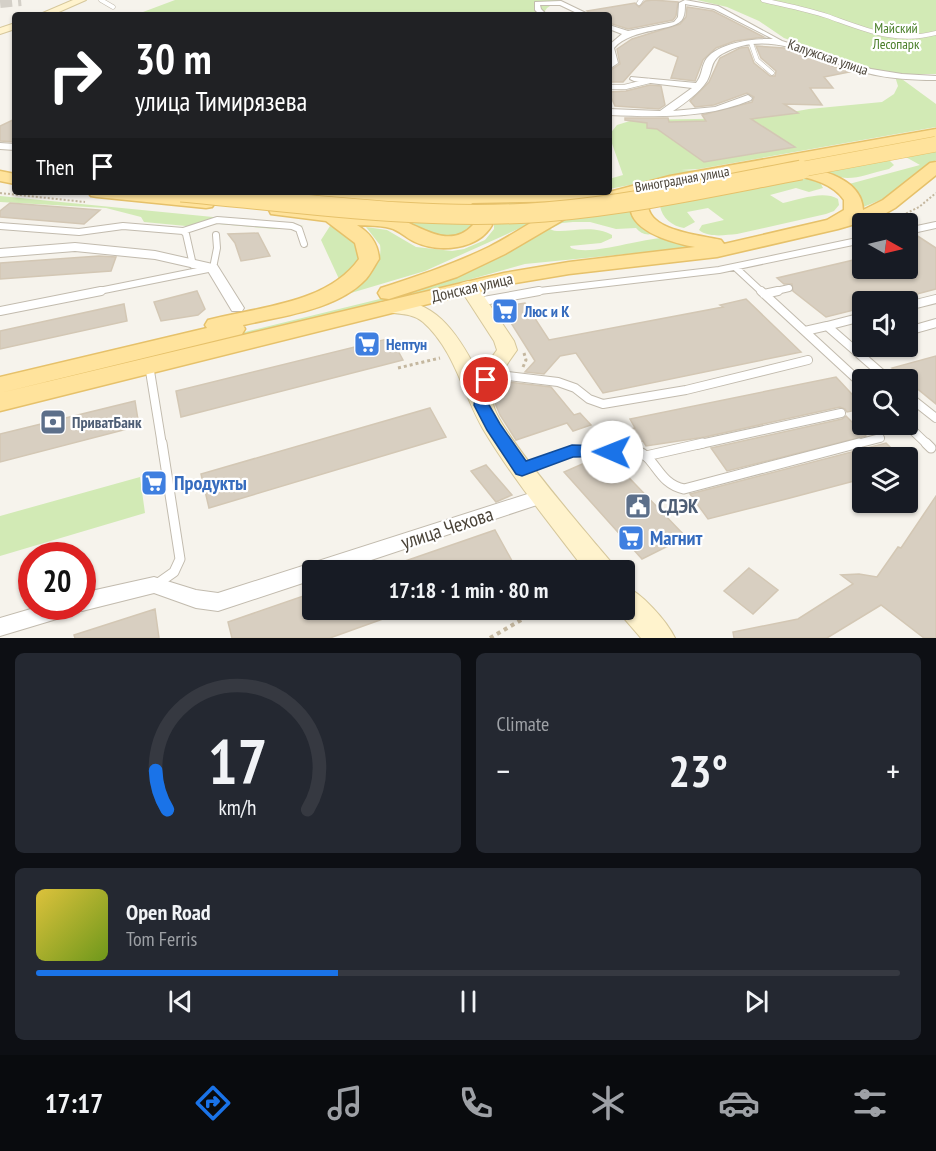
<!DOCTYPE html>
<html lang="en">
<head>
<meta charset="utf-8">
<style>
  body { margin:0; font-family:"PT Sans Narrow",sans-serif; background:#242831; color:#f1f3f6; height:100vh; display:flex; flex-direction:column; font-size:22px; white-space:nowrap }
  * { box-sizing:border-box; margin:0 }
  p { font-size:20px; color:#9ea1a6 }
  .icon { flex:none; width:33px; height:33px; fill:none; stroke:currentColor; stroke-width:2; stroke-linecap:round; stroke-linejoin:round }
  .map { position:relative; height:638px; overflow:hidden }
  .drawer { display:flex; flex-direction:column; gap:15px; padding:15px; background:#0d0f14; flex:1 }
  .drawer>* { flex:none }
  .hud { position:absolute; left:12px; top:12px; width:600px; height:183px; border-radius:6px; box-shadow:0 2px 4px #0004; background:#202124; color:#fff; overflow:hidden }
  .needle { width:39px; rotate:98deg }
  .tools { position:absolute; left:852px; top:213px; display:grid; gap:12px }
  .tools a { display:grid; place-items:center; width:66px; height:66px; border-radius:6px; background:#171b24; box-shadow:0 2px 4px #0004; font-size:30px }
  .speed { position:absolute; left:18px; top:542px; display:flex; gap:12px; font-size:30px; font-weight:700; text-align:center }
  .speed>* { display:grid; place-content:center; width:78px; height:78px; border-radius:50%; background:#171b24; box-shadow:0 2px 4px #0004; line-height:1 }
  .speed .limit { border:9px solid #d22; background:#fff; color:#111 }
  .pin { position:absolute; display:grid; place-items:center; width:51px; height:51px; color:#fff; margin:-26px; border:3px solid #fff; border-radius:50%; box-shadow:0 2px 6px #0007 }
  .me { position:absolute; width:66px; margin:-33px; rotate:271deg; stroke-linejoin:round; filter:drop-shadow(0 0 4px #0008) }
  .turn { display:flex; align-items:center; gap:21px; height:126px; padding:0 24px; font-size:27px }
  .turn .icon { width:78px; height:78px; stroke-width:2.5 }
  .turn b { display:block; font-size:42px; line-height:51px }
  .then { display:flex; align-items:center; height:57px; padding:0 24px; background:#0003; gap:12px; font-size:22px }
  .big { font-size:45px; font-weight:700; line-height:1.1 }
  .drawer .widget { flex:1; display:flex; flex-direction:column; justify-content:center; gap:9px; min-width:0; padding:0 21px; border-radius:9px; background:#242831 }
  .drawer .dial { align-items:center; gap:0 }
  .dial svg { height:156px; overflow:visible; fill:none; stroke:#363941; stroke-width:7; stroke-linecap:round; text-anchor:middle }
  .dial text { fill:#f1f3f6; stroke:none }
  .song { display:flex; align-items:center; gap:18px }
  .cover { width:72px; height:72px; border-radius:9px; background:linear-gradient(135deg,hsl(50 70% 55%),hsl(80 70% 35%)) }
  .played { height:6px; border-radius:3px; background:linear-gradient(90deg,#1a73e8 35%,#363941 35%) }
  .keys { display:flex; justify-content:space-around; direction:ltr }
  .heat { display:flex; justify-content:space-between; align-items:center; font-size:33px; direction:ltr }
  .drawer .tiles { flex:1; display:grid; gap:15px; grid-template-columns:1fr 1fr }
  .widget:last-child { grid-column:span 2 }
  .trip { position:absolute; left:302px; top:560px; width:333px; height:60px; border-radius:6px; background:#171b24; box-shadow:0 2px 4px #0004; font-weight:700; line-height:60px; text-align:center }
  .tabs { display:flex; height:96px; justify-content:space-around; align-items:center; background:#090b0e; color:#9ea1a6 }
  .tabs .icon { width:42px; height:42px }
  .tabs .active { color:#1a73e8 }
  .tabs b { font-size:27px; color:#f1f3f6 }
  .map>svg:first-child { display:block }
  .green { fill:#d2eab5 }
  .building { fill:#d8cfc1; stroke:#d3c7b4; stroke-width:1.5 }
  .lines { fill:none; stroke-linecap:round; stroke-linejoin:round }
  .primary-tunnel { stroke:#d4d0c8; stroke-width:12; stroke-dasharray:12 6; stroke-linecap:butt }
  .lane-far4-casing { stroke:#c2bbae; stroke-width:5 }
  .lane-far3-casing { stroke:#c2bbae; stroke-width:6 }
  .lane-far2-casing { stroke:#c2bbae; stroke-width:8 }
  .lane-far1-casing { stroke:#c2bbae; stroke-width:10 }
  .lane-casing { stroke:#c2bbae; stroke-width:11 }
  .street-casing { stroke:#c2bbae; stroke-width:2 }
  .secondary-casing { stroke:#d6c79b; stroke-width:2 }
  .primary-casing { stroke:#e6c16a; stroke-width:3 }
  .path-far2 { stroke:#c4b79f; stroke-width:2; stroke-dasharray:2 2; stroke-linecap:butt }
  .path-far1 { stroke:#c4b79f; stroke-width:3; stroke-dasharray:3 3; stroke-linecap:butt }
  .path { stroke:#c4b79f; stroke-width:4; stroke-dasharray:4 4; stroke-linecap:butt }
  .lane-far4 { stroke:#fff; stroke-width:4 }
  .lane-far3 { stroke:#fff; stroke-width:4.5 }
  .lane-far2 { stroke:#fff; stroke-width:6 }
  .lane-far1 { stroke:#fff; stroke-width:8 }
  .lane { stroke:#fff; stroke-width:9 }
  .street { fill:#fff; fill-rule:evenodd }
  .secondary { fill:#fff3cd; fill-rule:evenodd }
  .primary { fill:#ffe39c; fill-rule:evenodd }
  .primary-bridge-far1-casing { stroke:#e6c16a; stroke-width:16; stroke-linecap:butt }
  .primary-bridge-casing { stroke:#e6c16a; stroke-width:21; stroke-linecap:butt }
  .primary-bridge-far1 { stroke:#ffe39c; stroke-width:15 }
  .primary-bridge { stroke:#ffe39c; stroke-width:19 }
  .route { fill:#1a73e8; stroke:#114b97; stroke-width:1.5 }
  .labels { text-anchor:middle; stroke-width:4.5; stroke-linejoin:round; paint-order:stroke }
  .far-park-label { font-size:14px; fill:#4a7f2a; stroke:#fff }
  .far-street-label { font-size:14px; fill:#4b4439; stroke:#fff }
  .street-label { font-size:16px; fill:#4b4439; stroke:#fff }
  .shop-label { font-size:16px; font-weight:bold; fill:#366cbe; stroke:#fff; text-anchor:start }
  .service-label { font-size:16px; font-weight:bold; fill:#4e5e75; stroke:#fff; text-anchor:start }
  .near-shop-label { font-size:20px; font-weight:bold; fill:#366cbe; stroke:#fff; text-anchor:start }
  .near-service-label { font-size:20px; font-weight:bold; fill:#4e5e75; stroke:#fff; text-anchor:start }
  .near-street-label { font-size:20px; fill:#4b4439; stroke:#fff }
</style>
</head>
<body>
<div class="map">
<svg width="936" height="638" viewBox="0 0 936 638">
  <rect width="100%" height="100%" fill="#f6f3ec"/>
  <path class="green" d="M175,0h384l-12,8 -5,7h-407z
    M697,0h239v74h-41l41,30v23l-237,42 -18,1 22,1 -94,18v-10l14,-4 -14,-40 8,-10 16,-5 125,-2 51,-9 73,-7 12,-8 4,-8 -4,-13 -23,-4 -87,-31 -25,-17 -32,-14z
    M936,149v11l-46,36 -29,12 -13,-22 1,-2 71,-19 -16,-9z
    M889,160l5,5 -5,4c-31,7 -45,18 -73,-4z
    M786,174l34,8 3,6 -14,4 -13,-4 -26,7 13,8c16,-3 40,-13 55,-4l1,6 -5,6 -8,3 -89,20c-12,1 -28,4 -38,-4l3,-5 22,-5 -16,-12 -21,4 8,10 -11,6c-12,-2 -22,-10 -24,-22z
    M0,196l304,30 -29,3 -56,-5 -33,2 -42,-4 -3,-5 -35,-9 -106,-6z
    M587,198l-162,73 -101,30c21,-11 61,-26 56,-56l-14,-18 21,3 29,17 36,4 12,-2 21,-9 9,-11v-8l-20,-16 1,-2z
    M637,203l18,30c-8,3 -14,1 -19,-5l-20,1 -26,-7h-17l-11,1 -12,6c11,7 40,-7 62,6v3l-11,5 -31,3 1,2c21,8 67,-9 92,-10 15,-1 30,4 45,8l-183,18 -147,41 -363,86 6,-4 371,-91 177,-83z
    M359,213l112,7v8l-4,4 -19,6z
    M330,226c20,4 24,14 31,31l-7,11 -15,11 -18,-39z
    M140,477l5,36 -145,43v-40z"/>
  <path class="building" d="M653,0l25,2 -2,14 -3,4 -45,9 -19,-6v-8h-18l-4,-4 48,-8 4,4 6,-6z
    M687,7l26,4 51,26 -29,4 -19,7 -13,12 -8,21 -24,-3 7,-21 -24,-10 -31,35h-14v-11l11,-7 -3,-15 15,-10 48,-15 6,-7z
    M756,46l28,2 65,24 -25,5 9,11h-23l12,17 -38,-1 14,9 -47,6 44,28 -91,15 -47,-33 -10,-1v-5l-22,-3v-2h43l1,4 37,-1 -4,-6 50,-13 2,-5 -7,-4 -33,12 -19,2 -5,-6 19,-19 11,-24 20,-10 8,-1 6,16 16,13h5l1,-5 -15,-13z
    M650,85l11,1 4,19 -6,4 -44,-3 -4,-9 -2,2v-7l17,-1z
    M15,119v23l-15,-1v-15z
    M10,203l90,7 -16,14 -84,-7v-6z
    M258,233l12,23 -29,5 -6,-18 -7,-9z
    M916,235l20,13v41l-49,13h-25v6l-36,9 -33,-26 -1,-7h-8l-7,-6 85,-20v10h46v-32z
    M99,256l17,1 -5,14 -111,8v-16z
    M197,291l8,18 -7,6 -37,6 -7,-19z
    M746,299l55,53 -198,41 -27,-40 -16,3 -16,18 -19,-2 10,-11 -34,-54 24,-4 24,37 174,-33 -3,-2z
    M124,304l3,17 -127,28v-18z
    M391,338l12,22 -222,57 -5,-26z
    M936,356v48l-44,-36z
    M836,377l26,28v4l-15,3 -2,-3 -5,-2 -135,30 -59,9 -3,-5 -16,3h-23l-5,-8 36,-8 -5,-9z
    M508,382l43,5 23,28 6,-2 11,12 -18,6 -6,-8 -51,17 -16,-25 -5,-12 3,-16z
    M135,401l4,25 -139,36v-28z
    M430,408l16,29 -237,71 -8,-34z
    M846,416l20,20 -139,35 -16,-23 131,-29z
    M886,443l15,15h-39v21l-72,19 -82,21 -18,-25z
    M596,458h14l76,79 -44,22 -78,-87z
    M486,465l26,30 -16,7 -25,-31z
    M936,496v142h-12l-43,-33 -54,33h-93l-1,-6 65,-13 55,-35 -12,-9 18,-1 18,3 21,-30 3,1z
    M495,530l22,40h-131l-1,-2z
    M749,568l29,22 -25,24 -29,-23z
    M312,593v16l93,2 -75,27h-98l-4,-16z
    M155,609l4,29h-84l-1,-3z"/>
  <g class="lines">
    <path class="primary-tunnel" d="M0,2l21,-2"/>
    <defs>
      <path id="lane-far4" d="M101,0l12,7
        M763,0c21,5 43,9 64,16 37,13 69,28 109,17
        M639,3l2,-3
        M751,43l6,17 15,13"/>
      <path id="lane-far3" d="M609,87h16l24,-6"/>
      <path id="lane-far2" d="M0,226l79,6 44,-6 60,5 3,3 7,31
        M183,231l34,-11 75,6 7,3 5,15
        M908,231l28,-6
        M735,267l27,25
        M94,292l119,-24 4,-20 -1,-13
        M531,292l188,-22 143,-30
        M772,292l17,-4"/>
      <path id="lane-far1" d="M761,291l101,93
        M764,294l14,-3
        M478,302l61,-11
        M908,306l28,-7
        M0,311l101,-20
        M827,326l35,-9
        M805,331l22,-5 62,54
        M908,331l28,-8
        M149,365l13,80
        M492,374l66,8 17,6 14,11 14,5 83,-14 122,-30
        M908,396l28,22
        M906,424l22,21
        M696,445l145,-32
        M853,445l27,-7"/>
      <path id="lane" d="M926,443l5,5
        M646,456l57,-13
        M525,468l47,-17h65c19,6 21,33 47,38l175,-46
        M157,584l17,-12 6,-13 -18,-116"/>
      <path id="street" d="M685,0l33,6 64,35 89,28 31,5 34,2v4c-23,0 -46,-1 -69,-7 -46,-12 -98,-47 -145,-19 -12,7 -9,16 -15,27 -8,12 -22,22 -34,30l42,-4 33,-12 4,3 -1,2c-46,19 -93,17 -142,15v-6l51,2 32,-23 -58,-7 -4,-2 1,-2 65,6c6,-7 5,-14 9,-22 10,-18 49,-23 68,-22l-59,-30 -29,-5c0,4 0,10 -2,14 -6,14 -51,9 -69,30l4,15 -9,6v-24l13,-11 -13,-5v-4l19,6 46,-9 4,-5 1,-14z
        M561,1l27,13 1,1h-8l-21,-10h-20l1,4 6,6h-7l-5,-5v-8z
        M0,143l15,1v6l-15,-1z
        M75,243l80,8 62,14 27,43 -2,3h-10l-24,-40 -53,-12 -80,-8 -75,6v-8z
        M543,489l6,2 3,5 -3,5 -208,69h-29v10l-94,31 -22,-3 -42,-15 -72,18 -4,-2 -8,6 -70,21v-18l41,-12h41v-13l72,-16 42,13 22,3z"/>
      <path id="secondary" d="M73,0h13l-34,15h-14z
        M15,23v6l-15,5v-6z
        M468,281l7,2 39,58 3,9c-11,16 -25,32 -24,53 2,25 97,134 118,159l4,8h-30c-35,-46 -72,-91 -102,-141 -20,-35 -29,-80 -60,-107 -13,-11 -29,-7 -44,-11l-3,-4 3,-4c53,-13 80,32 100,72l18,-25 -3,-9 -35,-54 2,-4z
        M624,586c17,6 43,35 51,52h-34l-25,-29h8z"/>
      <path id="primary" d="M936,129v10l-141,25c25,6 67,14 68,46l20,-10 47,-37 6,-1v13l-41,33 -16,9 -41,12 -121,28 -148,17 -65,11 -504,126v-18l504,-120 65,-11 126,-15c-21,-4 -75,-17 -63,-50l-57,16 -70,41 -48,23 -68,22 -8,-1 -3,-5 3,-5c37,-12 73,-24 108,-41 30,-15 57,-37 90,-46l-108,2 17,12 4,10c-14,25 -53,28 -77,17 -9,-4 -16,-12 -25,-14 -11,-3 -23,-2 -33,-3 13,8 21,18 22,34 -4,6 -8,14 -13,20 -29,31 -84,37 -123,46l2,4 -3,5 -242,59v-16l207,-49 -2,-3 3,-5c49,-13 119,-16 151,-61l-4,-16 -29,-22 -55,-7 -2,-4 2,-4 7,-2 114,13c26,6 56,35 81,8l-1,-5 -18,-11 -2,-5h-35l-100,-7 -6,-1 -3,-4h288l2,3 72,-19zM779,167l2,5c21,5 50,8 63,28v10l-17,10 -103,24 -3,-4c-20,-5 -82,-9 -72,-43l12,-8z
        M0,171l15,3v10l-15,-3z
        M88,192h62l56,6 6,1 3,4 -3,4 -6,1 -109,-11 -6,-1z"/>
    </defs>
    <use href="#lane-far4" class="lane-far4-casing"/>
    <use href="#lane-far3" class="lane-far3-casing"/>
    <use href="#lane-far2" class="lane-far2-casing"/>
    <use href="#lane-far1" class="lane-far1-casing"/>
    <use href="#lane" class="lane-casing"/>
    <use href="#street" class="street-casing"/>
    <use href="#secondary" class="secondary-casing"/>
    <use href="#primary" class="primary-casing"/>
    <path class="path-far2" d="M0,193l85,9
      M899,217l20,-10 17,-14"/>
    <path class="path-far1" d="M523,367l3,-7 -2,-7
      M398,368l42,-10"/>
    <path class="path" d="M490,638l50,-29"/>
    <use href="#lane-far4" class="lane-far4"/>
    <use href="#lane-far3" class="lane-far3"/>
    <use href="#lane-far2" class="lane-far2"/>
    <use href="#lane-far1" class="lane-far1"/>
    <use href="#lane" class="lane"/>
    <use href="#street" class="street"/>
    <use href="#secondary" class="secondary"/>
    <use href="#primary" class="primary"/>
    <defs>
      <path id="primary-bridge-far1" d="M793,171l143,-27"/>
      <path id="primary-bridge" d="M181,192c121,11 243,29 364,20 86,-7 172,-26 256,-42"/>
    </defs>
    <use href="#primary-bridge-far1" class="primary-bridge-far1-casing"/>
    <use href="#primary-bridge" class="primary-bridge-casing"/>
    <use href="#primary-bridge-far1" class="primary-bridge-far1"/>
    <use href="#primary-bridge" class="primary-bridge"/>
  </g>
  <path class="route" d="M486,375l7,5 -4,25 11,19 26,37 46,-16 40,1 6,1 2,5 -2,4 -45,1 -51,19 -6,-2 -29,-44 -13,-25 4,-25z"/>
  <defs>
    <symbol id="supermarket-square" viewBox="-11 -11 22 22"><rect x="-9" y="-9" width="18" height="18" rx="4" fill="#3f7fe0" stroke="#fff"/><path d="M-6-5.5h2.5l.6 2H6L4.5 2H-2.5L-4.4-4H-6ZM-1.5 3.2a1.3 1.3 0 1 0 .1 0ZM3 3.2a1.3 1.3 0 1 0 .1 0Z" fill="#fff"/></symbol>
    <symbol id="bank-square" viewBox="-11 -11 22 22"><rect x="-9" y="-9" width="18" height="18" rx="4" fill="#5c6f8a" stroke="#fff"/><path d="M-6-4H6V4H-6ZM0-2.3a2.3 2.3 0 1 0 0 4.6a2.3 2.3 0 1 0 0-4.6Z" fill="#fff"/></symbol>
    <symbol id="civic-square" viewBox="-11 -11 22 22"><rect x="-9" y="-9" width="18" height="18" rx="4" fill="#5c6f8a" stroke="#fff"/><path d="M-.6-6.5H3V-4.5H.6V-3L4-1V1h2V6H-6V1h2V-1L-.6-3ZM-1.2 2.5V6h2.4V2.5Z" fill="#fff"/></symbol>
  </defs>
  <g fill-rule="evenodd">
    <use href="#supermarket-square" x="490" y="296" width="30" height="30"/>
    <use href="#supermarket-square" x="352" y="329" width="30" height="30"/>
    <use href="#bank-square" x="38" y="407" width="30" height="30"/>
    <use href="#supermarket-square" x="139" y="468" width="30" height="30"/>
    <use href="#civic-square" x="623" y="491" width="30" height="30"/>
    <use href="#supermarket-square" x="616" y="523" width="30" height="30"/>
  </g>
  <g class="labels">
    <g class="far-park-label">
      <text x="896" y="33">Майский<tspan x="896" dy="16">Лесопарк</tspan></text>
    </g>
    <g class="far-street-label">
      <text transform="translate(828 57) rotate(19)" y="5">Калужская улица</text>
      <text transform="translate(682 179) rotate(-10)" y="5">Виноградная улица</text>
    </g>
    <g class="street-label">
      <text transform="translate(472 287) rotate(-13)" y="6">Донская улица</text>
    </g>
    <g class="shop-label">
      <text x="524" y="317">Люс и К</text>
      <text x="386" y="350">Нептун</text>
    </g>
    <g class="service-label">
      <text x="72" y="428">ПриватБанк</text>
    </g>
    <g class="near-shop-label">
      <text x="174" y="490">Продукты</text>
      <text x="650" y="545">Магнит</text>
    </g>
    <g class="near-service-label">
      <text x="658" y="513">СДЭК</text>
    </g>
    <g class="near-street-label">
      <text transform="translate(447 528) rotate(-18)" y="7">улица Чехова</text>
    </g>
  </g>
</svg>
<div class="tools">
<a><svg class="needle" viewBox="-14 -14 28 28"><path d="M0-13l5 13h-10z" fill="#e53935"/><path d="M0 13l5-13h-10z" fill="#9ea1a6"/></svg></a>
<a><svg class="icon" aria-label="sound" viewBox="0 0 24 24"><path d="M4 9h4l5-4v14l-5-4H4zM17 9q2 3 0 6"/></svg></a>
<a><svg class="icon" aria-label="search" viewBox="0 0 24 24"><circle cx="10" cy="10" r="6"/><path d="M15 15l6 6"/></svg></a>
<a><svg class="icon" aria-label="layers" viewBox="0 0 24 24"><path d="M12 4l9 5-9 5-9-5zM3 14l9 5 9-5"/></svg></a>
</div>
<div class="speed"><div class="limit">20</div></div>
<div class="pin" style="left:486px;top:380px;background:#d93025"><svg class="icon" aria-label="arrive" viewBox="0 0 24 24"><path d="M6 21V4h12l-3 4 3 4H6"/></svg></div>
<svg class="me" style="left:612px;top:452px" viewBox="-20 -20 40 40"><circle r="19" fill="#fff"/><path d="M0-13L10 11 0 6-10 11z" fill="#1a73e8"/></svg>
<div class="trip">17:18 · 1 min · 80 m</div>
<div class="hud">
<div class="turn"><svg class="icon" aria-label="right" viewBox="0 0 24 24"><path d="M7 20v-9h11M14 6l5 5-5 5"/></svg><div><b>30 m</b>улица Тимирязева</div></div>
<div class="then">Then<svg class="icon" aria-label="arrive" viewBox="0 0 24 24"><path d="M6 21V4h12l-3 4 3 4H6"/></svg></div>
</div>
</div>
<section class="drawer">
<div class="tiles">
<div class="widget dial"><svg viewBox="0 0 100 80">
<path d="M14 69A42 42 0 1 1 86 69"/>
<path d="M14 69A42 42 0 0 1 8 49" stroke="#1a73e8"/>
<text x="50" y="56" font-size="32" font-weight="700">17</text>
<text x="50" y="72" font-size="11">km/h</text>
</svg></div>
<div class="widget"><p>Climate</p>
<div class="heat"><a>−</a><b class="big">23°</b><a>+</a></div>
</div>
<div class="widget">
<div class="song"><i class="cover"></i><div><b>Open Road</b><p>Tom Ferris</p></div></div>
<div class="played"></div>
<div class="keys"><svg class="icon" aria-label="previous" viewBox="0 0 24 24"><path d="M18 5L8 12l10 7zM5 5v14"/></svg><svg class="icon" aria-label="pause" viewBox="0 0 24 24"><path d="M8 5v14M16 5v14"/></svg><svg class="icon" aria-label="next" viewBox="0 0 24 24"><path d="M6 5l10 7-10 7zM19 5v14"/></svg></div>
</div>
</div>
</section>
<nav class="tabs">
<b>17:17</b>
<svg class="icon active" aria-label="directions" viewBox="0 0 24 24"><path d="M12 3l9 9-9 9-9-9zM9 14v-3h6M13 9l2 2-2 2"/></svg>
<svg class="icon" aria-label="music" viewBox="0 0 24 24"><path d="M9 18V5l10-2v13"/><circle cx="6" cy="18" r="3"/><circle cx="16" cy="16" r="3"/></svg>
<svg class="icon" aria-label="phone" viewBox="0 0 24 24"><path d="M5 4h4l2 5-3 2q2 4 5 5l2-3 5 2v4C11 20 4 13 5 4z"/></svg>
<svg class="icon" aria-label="climate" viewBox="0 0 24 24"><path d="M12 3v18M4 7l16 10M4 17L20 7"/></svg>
<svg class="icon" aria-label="car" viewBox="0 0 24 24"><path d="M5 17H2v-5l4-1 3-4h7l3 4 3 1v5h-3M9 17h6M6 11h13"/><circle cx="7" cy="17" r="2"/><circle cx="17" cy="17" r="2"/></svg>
<svg class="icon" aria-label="filters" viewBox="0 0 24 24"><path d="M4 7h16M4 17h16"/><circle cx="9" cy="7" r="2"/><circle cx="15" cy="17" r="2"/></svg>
</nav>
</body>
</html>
